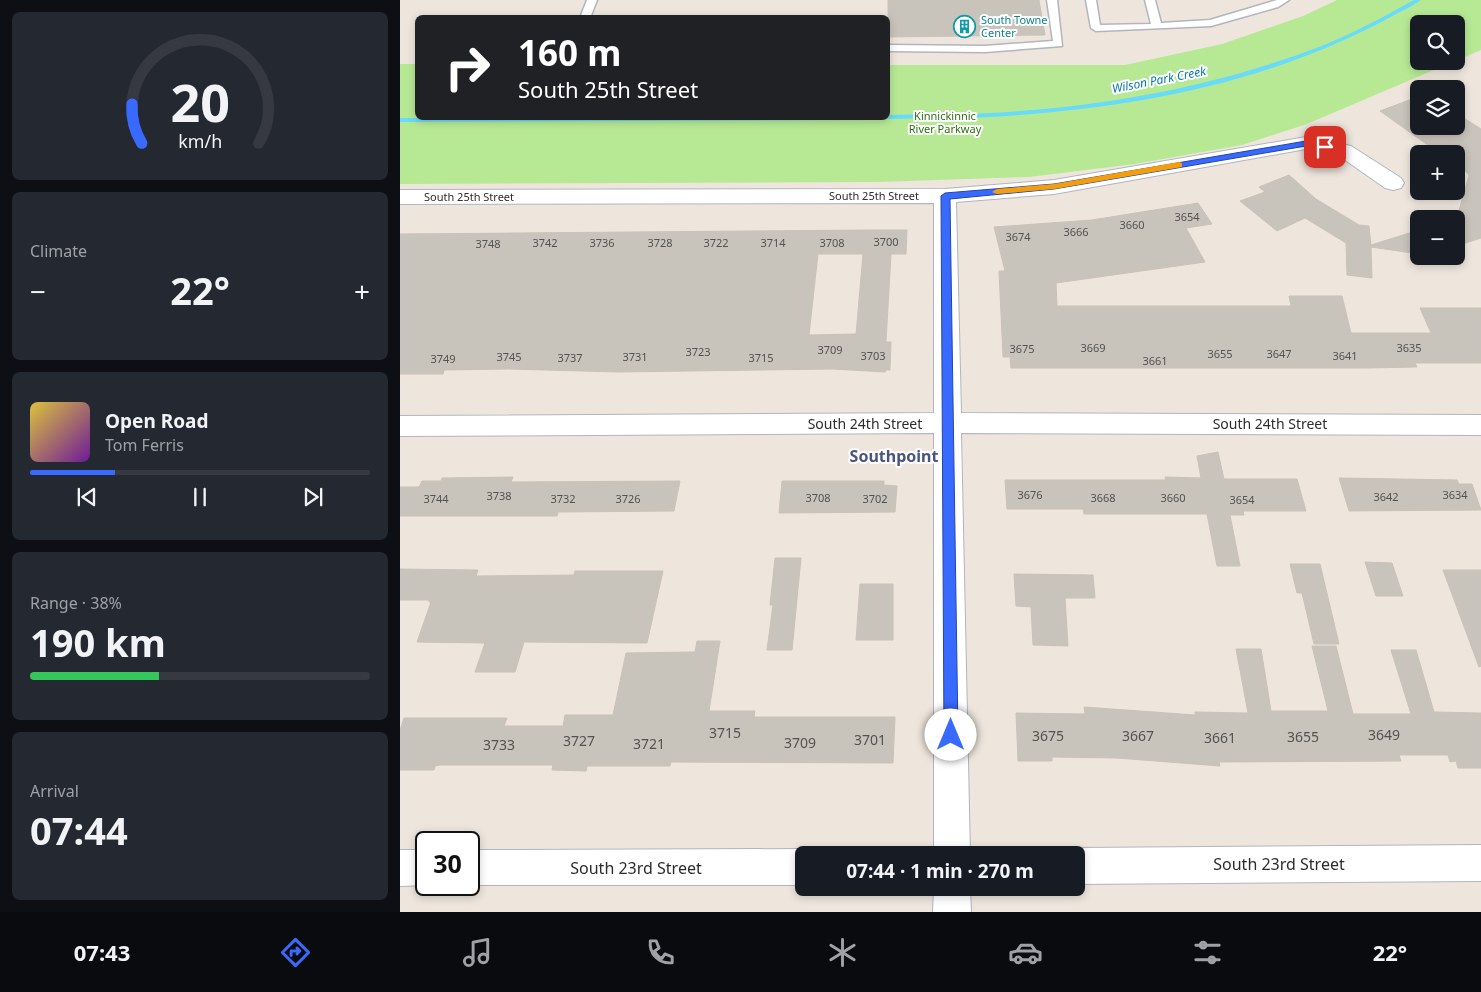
<!DOCTYPE html>
<html lang="en">
<head>
<meta charset="utf-8">
<style>
  body { margin:0; font-family:"Noto Sans",sans-serif; background:#242831; color:#f1f3f6; height:100vh; display:flex; flex-direction:column; font-size:19px; white-space:nowrap }
  * { box-sizing:border-box; margin:0 }
  p { font-size:16px; color:#9ea1a6 }
  .icon { flex:none; width:28px; height:28px; fill:none; stroke:currentColor; stroke-width:2; stroke-linecap:round; stroke-linejoin:round }
  .map { position:relative; flex:1; overflow:hidden }
  .drawer { display:flex; flex-direction:column; gap:12px; padding:12px; background:#0d0f14; width:400px }
  .drawer>* { flex:none }
  .banner { position:absolute; left:15px; top:15px; width:475px; height:105px; border-radius:8px; box-shadow:0 2px 8px #0003; background:#202124; color:#fff; overflow:hidden }
  .buttons { position:absolute; left:1010px; top:15px; display:grid; gap:10px }
  .buttons a { display:grid; place-items:center; width:55px; height:55px; border-radius:8px; background:#171b24; box-shadow:0 2px 8px #0003; font-size:25px }
  .speed { position:absolute; left:15px; top:831px; display:flex; gap:10px; font-size:25px; font-weight:700; text-align:center }
  .speed>* { display:grid; place-content:center; width:65px; height:65px; border-radius:50%; background:#171b24; box-shadow:0 2px 8px #0003; line-height:1 }
  .speed .limit { border:2px solid #111; border-radius:8px; background:#fff; color:#111 }
  .pin { position:absolute; display:grid; place-items:center; width:42px; height:42px; color:#fff; margin:-21px; border-radius:10px; box-shadow:0 2px 8px #0006 }
  .me { position:absolute; width:55px; margin:-28px; rotate:0deg; stroke-linejoin:round; filter:drop-shadow(0 0 4px #0008) }
  .turn { display:flex; align-items:center; gap:18px; height:105px; padding:0 20px; font-size:22px }
  .turn .icon { width:65px; height:65px; stroke-width:2.5 }
  .turn b { display:block; font-size:35px; line-height:42px }
  .big { font-size:38px; font-weight:700; line-height:1.1 }
  .drawer .widget { flex:1; display:flex; flex-direction:column; justify-content:center; gap:8px; min-width:0; padding:0 18px; border-radius:8px; background:#242831 }
  .drawer .dial { align-items:center; gap:0 }
  .dial svg { height:130px; overflow:visible; fill:none; stroke:#363941; stroke-width:7; stroke-linecap:round; text-anchor:middle }
  .dial text { fill:#f1f3f6; stroke:none }
  .song { display:flex; align-items:center; gap:15px }
  .cover { width:60px; height:60px; border-radius:8px; background:linear-gradient(135deg,hsl(50 70% 55%),hsl(280 70% 35%)) }
  .played { height:5px; border-radius:2px; background:linear-gradient(90deg,#396aff 25%,#363941 25%) }
  .keys { display:flex; justify-content:space-around; direction:ltr }
  .heat { display:flex; justify-content:space-between; align-items:center; font-size:28px; direction:ltr }
  .charge { height:8px; border-radius:4px; background:linear-gradient(90deg,#34c759 38%,#363941 0) }
  .trip { position:absolute; left:395px; top:846px; width:290px; height:50px; border-radius:8px; background:#171b24; box-shadow:0 2px 8px #0003; font-weight:700; line-height:50px; text-align:center }
  .tabs { display:flex; height:80px; justify-content:space-around; align-items:center; background:#090b0e; color:#9ea1a6 }
  .tabs .icon { width:35px; height:35px }
  .tabs .active { color:#396aff }
  .tabs b { font-size:22px; color:#f1f3f6 }
  main { display:flex; flex:1; min-height:0 }
  .map>svg:first-child { display:block }
  .green { fill:#b7e995 }
  .lines { fill:none; stroke-linecap:round; stroke-linejoin:round }
  .stream { fill:#67dbf9; fill-rule:evenodd }
  .building { fill:#c9c4bb; stroke:#cac2b6; fill-rule:evenodd }
  .lane-casing { stroke:#b1b5c0; stroke-width:3 }
  .street-casing { stroke:#b1b5c0; stroke-width:2 }
  .lane { fill:#fff; fill-rule:evenodd }
  .street { fill:#fff; fill-rule:evenodd }
  .route { fill:#396aff; stroke:#2545a6 }
  .slow { fill:#f59e0b }
  .labels { text-anchor:middle; stroke-width:4; stroke-linejoin:round; paint-order:stroke }
  .far-culture-label { font-size:11px; fill:#0d838f; stroke:#fff; text-anchor:start }
  .far-park-label { font-size:11px; fill:#2d7014; stroke:#fff }
  .far-street-label { font-size:11px; fill:#2c2c2c; stroke:#fff }
  .number-label { font-size:11px; fill:#535250 }
  .far-water-label { font-size:12px; font-style:italic; fill:#027aa9; stroke:#fff }
  .street-label { font-size:14px; fill:#2c2c2c; stroke:#fff }
  .near-number-label { font-size:14px; fill:#535250 }
  .quarter-label { font-size:16px; font-weight:bold; fill:#485581; stroke:#fff }
  .near-street-label { font-size:16px; fill:#2c2c2c; stroke:#fff }
</style>
</head>
<body>
<main>
<section class="drawer">
<div class="widget dial"><svg viewBox="0 0 100 80">
<path d="M14 69A42 42 0 1 1 86 69"/>
<path d="M14 69A42 42 0 0 1 8 45" stroke="#396aff"/>
<text x="50" y="56" font-size="32" font-weight="700">20</text>
<text x="50" y="72" font-size="11">km/h</text>
</svg></div>
<div class="widget"><p>Climate</p>
<div class="heat"><a>−</a><b class="big">22°</b><a>+</a></div>
</div>
<div class="widget">
<div class="song"><i class="cover"></i><div><b>Open Road</b><p>Tom Ferris</p></div></div>
<div class="played"></div>
<div class="keys"><svg class="icon" aria-label="previous" viewBox="0 0 24 24"><path d="M18 5L8 12l10 7zM5 5v14"/></svg><svg class="icon" aria-label="pause" viewBox="0 0 24 24"><path d="M8 5v14M16 5v14"/></svg><svg class="icon" aria-label="next" viewBox="0 0 24 24"><path d="M6 5l10 7-10 7zM19 5v14"/></svg></div>
</div>
<div class="widget"><p>Range · 38%</p><b class="big">190 km</b><div class="charge"></div></div>
<div class="widget"><p>Arrival</p><b class="big">07:44</b></div>
</section>
<div class="map">
<svg width="1081" height="912" viewBox="0 0 1081 912">
  <rect width="100%" height="100%" fill="#eee6dd"/>
  <path class="green" d="M937,0h144v50l-25,11v-37h-37v37h36l-148,63 -65,21 -107,19 -106,13 -149,5 -480,2v-120h17l1,54h470v-53h237l97,-21 81,-28z"/>
  <g class="lines">
    <path class="stream" d="M1014,0h7c-7,5 -15,9 -23,13 -18,10 -36,19 -54,27 -110,50 -234,70 -354,77 -34,2 -68,1 -102,2l-3,-1h3v-3c34,-1 68,0 102,-2 112,-6 224,-26 329,-66 33,-13 64,-30 95,-47z
      M0,118h478l-3,2 -475,2z"/>
  </g>
  <path class="building" d="M488,0h151l6,35 -157,2z
    M1012,99l7,5v22h31l6,5v-18l25,16v109l-25,8v-27h-2l3,-1 12,-43 -13,-14v-7h-6l-8,-9 -10,3 -52,-37z
    M889,175l27,24 43,26 10,1 2,19 48,-15v24l-48,-7 1,31 -25,-3 -1,-32 -41,-25 -28,13 -37,-30 25,-9 -6,-5z
    M798,203l14,21 -26,4 19,34 -149,21 1,23h234l-2,-10h53l9,37h80l-11,-25h61v55h-66l2,4 -51,1h-355l-1,-11h-7l-4,-86h6l-11,-44 98,-7z
    M467,230h40l-1,24h-15l-5,88h5l-1,28h-4l-1,2 -52,-3 -214,3 -111,-3 -64,1 -1,4h-43v-140zM418,254h45l-7,80 -47,1z
    M818,452l6,27h73l9,32h-63l1,4h-14l10,51h-23l-10,-52h-123l-1,-5h-76l-2,-29h161l-1,-3 36,1 -4,-22z
    M113,477l-2,5 169,-1 -6,30 -116,1 -1,4h-157v-29h19l3,-6h19l1,-3z
    M939,478l118,2 2,4h13l9,26 -132,1z
    M382,481h102v4l13,1 -2,26 -116,1z
    M375,558h26l-9,92h-25l6,-45h-3z
    M965,562l27,1 11,33h-27z
    M890,564h30l19,80h-25l-12,-51h-5z
    M0,569l78,1 -2,6 98,-1 1,-4h88l-16,72 -123,-1 -9,30h-40l10,-29 -68,-1 14,-40h-2v-2h-29z
    M1043,570h38v96l-2,1z
    M614,574l79,1 2,23h-30l3,48 -35,-1 -2,-38 -15,-1z
    M460,584h33v56h-37z
    M297,641h23l-11,70h46l-1,6h141l-2,46 -222,-1 -1,4h-83l-1,5 -34,-1 1,-5h-113l-5,1 -1,4h-34v-40l4,-12h103l-3,8h59l2,-11h48l13,-62 69,-1z
    M912,646h24l17,68h58l-20,-64h25l18,62 47,1v55h-23l-2,-7 -6,1 -2,-7h-49l2,6 -182,1 1,4 -103,-8 -65,-1v4h-34l-2,-48 69,1 -1,-7 111,8v-3l53,1 -12,-64h25l10,62h57z"/>
  <g class="lines">
    <defs>
      <path id="lane" d="M187,0h10l-7,18h-10z
        M647,0h10l5,46 -77,6 -97,-1v-6l97,1 68,-5z
        M686,0h10l4,25 51,-1 -6,-24h10l6,23 49,-3 67,-20h12l-11,7 -67,19 -115,5 -5,-3z"/>
      <path id="street" d="M906,137l45,9 50,32 3,5 -3,5 -8,2 -8,-2 -47,-33 -32,-6 -252,45 -98,8 5,211 520,2v20l-520,-2 9,422h-36v-422l-534,3v-20l534,-3v-210l-534,1v-14l545,-1 109,-9z
        M1081,845v36l-405,3v-29h-14l14,-7z
        M404,849l13,6h-13v30h-338h3v-35z
        M0,850h26v35h3l-29,1z
        M534,888h36l1,24h-38z"/>
    </defs>
    <use href="#lane" class="lane-casing"/>
    <use href="#street" class="street-casing"/>
    <use href="#lane" class="lane"/>
    <use href="#street" class="street"/>
  </g>
  <path class="route" d="M906,141l24,6 -5,2 -19,-3 -252,43 -104,10 8,536 -2,5 -5,2 -5,-2 -2,-5 -3,-539 4,-3 109,-9z"/>
  <path class="slow" d="M779,162l3,1v4l-128,22 -57,5 -5,-2 5,-3 57,-5z"/>
  <defs>
    <symbol id="building-ring" viewBox="-11 -11 22 22"><circle r="9.5" fill="#fff" stroke="#0f9aa8" stroke-width="1.5"/><path d="M-4-6H4V6H1V3H-1V6H-4ZM-2.5-4.3h1.7v1.8h-1.7ZM.8-4.3h1.7v1.8H.8ZM-2.5-1h1.7V.8h-1.7ZM.8-1h1.7V.8H.8Z" fill="#0f9aa8"/></symbol>
  </defs>
  <g fill-rule="evenodd">
    <use href="#building-ring" x="552" y="14" width="25" height="25"/>
  </g>
  <g class="labels">
    <g class="far-culture-label">
      <text x="581" y="24">South Towne<tspan x="581" dy="13">Center</tspan></text>
    </g>
    <g class="far-park-label">
      <text x="545" y="120">Kinnickinnic<tspan x="545" dy="13">River Parkway</tspan></text>
    </g>
    <g class="far-street-label">
      <text x="474" y="200">South 25th Street</text>
      <text x="69" y="201">South 25th Street</text>
    </g>
    <g class="number-label">
      <text x="787" y="221">3654</text>
      <text x="732" y="229">3660</text>
      <text x="676" y="236">3666</text>
      <text x="618" y="241">3674</text>
      <text x="486" y="246">3700</text>
      <text x="145" y="247">3742</text>
      <text x="202" y="247">3736</text>
      <text x="260" y="247">3728</text>
      <text x="316" y="247">3722</text>
      <text x="373" y="247">3714</text>
      <text x="432" y="247">3708</text>
      <text x="88" y="248">3748</text>
      <text x="693" y="352">3669</text>
      <text x="1009" y="352">3635</text>
      <text x="622" y="353">3675</text>
      <text x="430" y="354">3709</text>
      <text x="298" y="356">3723</text>
      <text x="820" y="358">3655</text>
      <text x="879" y="358">3647</text>
      <text x="473" y="360">3703</text>
      <text x="945" y="360">3641</text>
      <text x="109" y="361">3745</text>
      <text x="235" y="361">3731</text>
      <text x="170" y="362">3737</text>
      <text x="361" y="362">3715</text>
      <text x="43" y="363">3749</text>
      <text x="755" y="365">3661</text>
      <text x="630" y="499">3676</text>
      <text x="1055" y="499">3634</text>
      <text x="99" y="500">3738</text>
      <text x="986" y="501">3642</text>
      <text x="418" y="502">3708</text>
      <text x="703" y="502">3668</text>
      <text x="773" y="502">3660</text>
      <text x="36" y="503">3744</text>
      <text x="163" y="503">3732</text>
      <text x="228" y="503">3726</text>
      <text x="475" y="503">3702</text>
      <text x="842" y="504">3654</text>
    </g>
    <g class="far-water-label">
      <text transform="translate(759 80) rotate(-11)" y="4">Wilson Park Creek</text>
    </g>
    <g class="street-label">
      <text x="465" y="429">South 24th Street</text>
      <text x="870" y="429">South 24th Street</text>
    </g>
    <g class="near-number-label">
      <text x="325" y="738">3715</text>
      <text x="984" y="740">3649</text>
      <text x="648" y="741">3675</text>
      <text x="738" y="741">3667</text>
      <text x="903" y="742">3655</text>
      <text x="820" y="743">3661</text>
      <text x="470" y="745">3701</text>
      <text x="179" y="746">3727</text>
      <text x="400" y="748">3709</text>
      <text x="249" y="749">3721</text>
      <text x="99" y="750">3733</text>
    </g>
    <g class="quarter-label">
      <text x="494" y="462">Southpoint</text>
    </g>
    <g class="near-street-label">
      <text x="879" y="870">South 23rd Street</text>
      <text x="236" y="874">South 23rd Street</text>
    </g>
  </g>
</svg>
<div class="buttons">
<a><svg class="icon" aria-label="search" viewBox="0 0 24 24"><circle cx="10" cy="10" r="6"/><path d="M15 15l6 6"/></svg></a>
<a><svg class="icon" aria-label="layers" viewBox="0 0 24 24"><path d="M12 4l9 5-9 5-9-5zM3 14l9 5 9-5"/></svg></a>
<a>+</a>
<a>−</a>
</div>
<div class="speed"><div class="limit">30</div></div>
<div class="pin" style="left:925px;top:147px;background:#d93025"><svg class="icon" aria-label="arrive" viewBox="0 0 24 24"><path d="M6 21V4h12l-3 4 3 4H6"/></svg></div>
<svg class="me" style="left:551px;top:735px" viewBox="-20 -20 40 40"><circle r="19" fill="#fff"/><path d="M0-13L10 11 0 6-10 11z" fill="#396aff"/></svg>
<div class="trip">07:44 · 1 min · 270 m</div>
<div class="banner">
<div class="turn"><svg class="icon" aria-label="right" viewBox="0 0 24 24"><path d="M7 20v-9h11M14 6l5 5-5 5"/></svg><div><b>160 m</b>South 25th Street</div></div>
</div>
</div>
</main>
<nav class="tabs">
<b>07:43</b>
<svg class="icon active" aria-label="directions" viewBox="0 0 24 24"><path d="M12 3l9 9-9 9-9-9zM9 14v-3h6M13 9l2 2-2 2"/></svg>
<svg class="icon" aria-label="music" viewBox="0 0 24 24"><path d="M9 18V5l10-2v13"/><circle cx="6" cy="18" r="3"/><circle cx="16" cy="16" r="3"/></svg>
<svg class="icon" aria-label="phone" viewBox="0 0 24 24"><path d="M5 4h4l2 5-3 2q2 4 5 5l2-3 5 2v4C11 20 4 13 5 4z"/></svg>
<svg class="icon" aria-label="climate" viewBox="0 0 24 24"><path d="M12 3v18M4 7l16 10M4 17L20 7"/></svg>
<svg class="icon" aria-label="car" viewBox="0 0 24 24"><path d="M5 17H2v-5l4-1 3-4h7l3 4 3 1v5h-3M9 17h6M6 11h13"/><circle cx="7" cy="17" r="2"/><circle cx="17" cy="17" r="2"/></svg>
<svg class="icon" aria-label="filters" viewBox="0 0 24 24"><path d="M4 7h16M4 17h16"/><circle cx="9" cy="7" r="2"/><circle cx="15" cy="17" r="2"/></svg>
<b>22°</b>
</nav>
</body>
</html>
